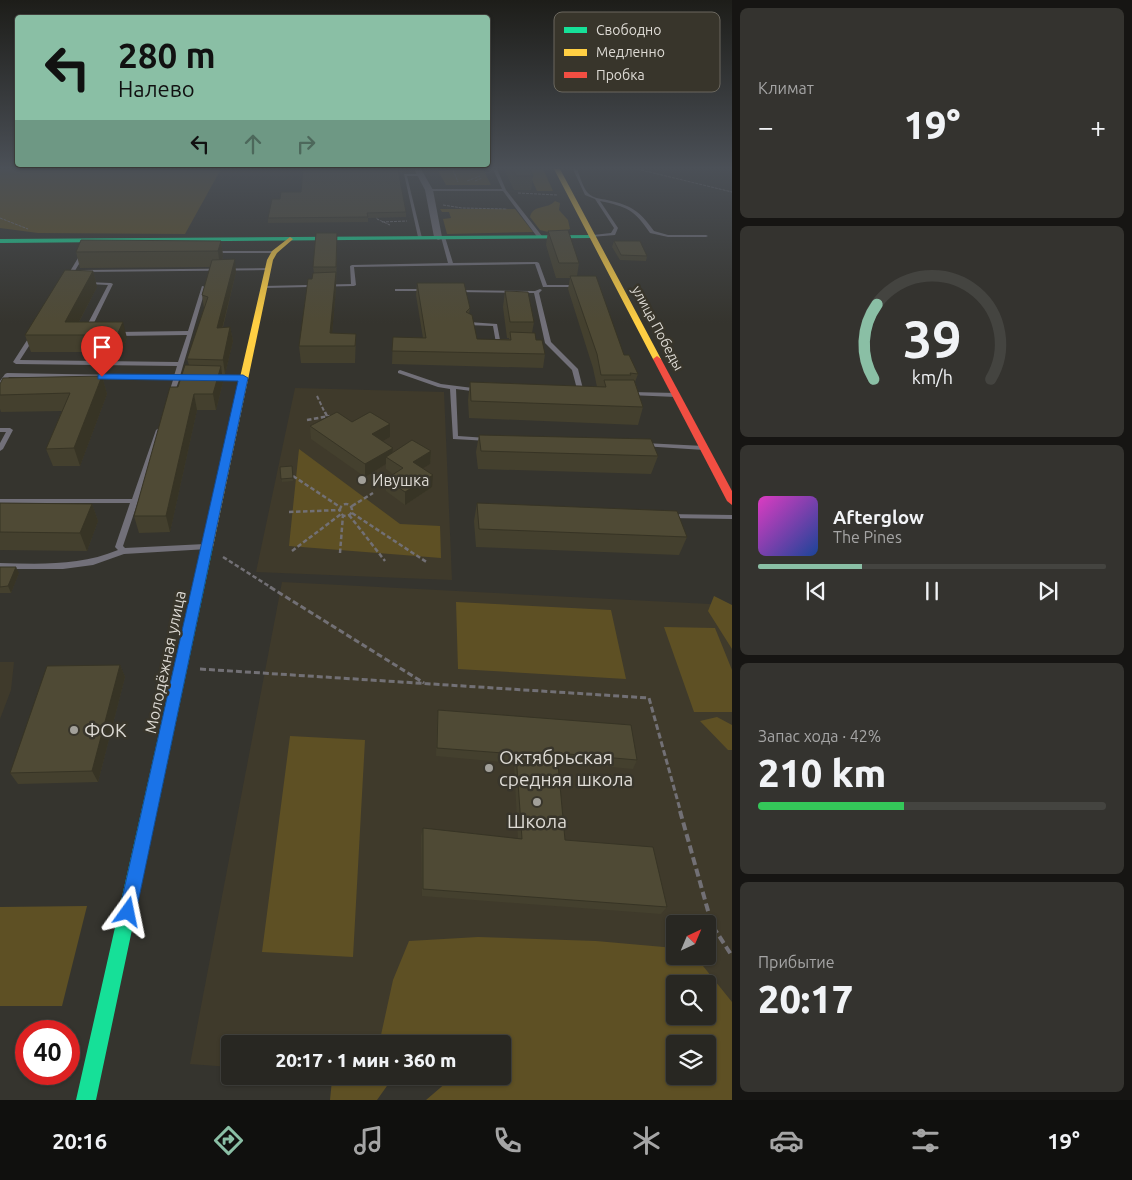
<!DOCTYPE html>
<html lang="ru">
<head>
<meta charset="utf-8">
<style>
  body { margin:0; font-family:Ubuntu,sans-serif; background:#34332f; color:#f1f3f6; height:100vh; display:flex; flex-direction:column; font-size:19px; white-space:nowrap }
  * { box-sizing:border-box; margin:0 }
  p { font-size:16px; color:#a5a5a5 }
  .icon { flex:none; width:28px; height:28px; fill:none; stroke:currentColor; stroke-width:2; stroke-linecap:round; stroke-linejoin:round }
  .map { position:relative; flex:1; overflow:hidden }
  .drawer { display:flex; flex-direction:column; gap:8px; padding:8px; background:#161513; width:400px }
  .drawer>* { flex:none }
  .top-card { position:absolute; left:15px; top:15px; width:475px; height:152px; border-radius:5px; box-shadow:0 1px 4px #0004,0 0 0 1px #444440; background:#8abfa5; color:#111; overflow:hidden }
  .needle { width:32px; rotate:44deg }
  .tools { position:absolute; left:666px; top:915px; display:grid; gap:10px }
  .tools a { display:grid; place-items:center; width:50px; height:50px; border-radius:5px; background:#282722; box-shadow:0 1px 4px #0004,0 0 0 1px #444440; font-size:25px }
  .speed { position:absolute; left:15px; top:1020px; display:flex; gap:10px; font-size:25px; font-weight:700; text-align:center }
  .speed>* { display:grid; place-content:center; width:65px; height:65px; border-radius:50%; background:#282722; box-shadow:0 1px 4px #0004,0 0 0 1px #444440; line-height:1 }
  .speed .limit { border:8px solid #d22; background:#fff; color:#111 }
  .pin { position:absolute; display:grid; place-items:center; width:42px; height:42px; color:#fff; margin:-51px -21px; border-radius:50% 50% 50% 0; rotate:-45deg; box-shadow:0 0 5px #0007 }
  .pin .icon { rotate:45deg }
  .me { position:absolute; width:55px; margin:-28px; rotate:12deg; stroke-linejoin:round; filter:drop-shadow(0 0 4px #0008) }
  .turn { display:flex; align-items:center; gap:18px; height:105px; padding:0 20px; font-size:22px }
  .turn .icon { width:65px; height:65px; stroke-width:2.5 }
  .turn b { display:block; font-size:35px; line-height:42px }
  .lanes { display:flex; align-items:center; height:48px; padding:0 20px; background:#0003; justify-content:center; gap:25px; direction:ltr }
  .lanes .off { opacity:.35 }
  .big { font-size:38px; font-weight:800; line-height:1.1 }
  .drawer .tile { flex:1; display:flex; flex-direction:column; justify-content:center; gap:8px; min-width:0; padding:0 18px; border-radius:8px; background:#34332f }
  .drawer .dial { align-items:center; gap:0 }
  .dial svg { height:130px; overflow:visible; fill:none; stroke:#444440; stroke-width:7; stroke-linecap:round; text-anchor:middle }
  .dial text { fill:#f1f3f6; stroke:none }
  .song { display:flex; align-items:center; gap:15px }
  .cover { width:60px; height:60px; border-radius:8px; background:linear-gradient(135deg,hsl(310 70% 55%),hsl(220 70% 35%)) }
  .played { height:5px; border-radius:2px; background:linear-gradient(90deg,#8abfa5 30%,#444440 30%) }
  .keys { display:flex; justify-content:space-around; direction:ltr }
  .heat { display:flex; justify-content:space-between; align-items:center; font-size:28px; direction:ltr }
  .charge { height:8px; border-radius:4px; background:linear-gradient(90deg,#34c759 42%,#444440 0) }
  .trip { position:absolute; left:221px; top:1035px; width:290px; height:50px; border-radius:5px; background:#282722; box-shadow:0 1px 4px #0004,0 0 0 1px #444440; font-weight:800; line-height:50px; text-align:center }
  .dock { display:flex; height:80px; justify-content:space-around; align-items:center; background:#10100e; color:#a5a5a5 }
  .dock .icon { width:35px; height:35px }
  .dock .on { color:#8abfa5 }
  .dock b { font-size:22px; color:#f1f3f6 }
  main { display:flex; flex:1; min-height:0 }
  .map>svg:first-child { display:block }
  .built { fill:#3f3a2b; fill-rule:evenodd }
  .green { fill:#5e5024; fill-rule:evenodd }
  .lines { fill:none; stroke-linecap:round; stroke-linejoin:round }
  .path-far4 { stroke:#727075; stroke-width:1; stroke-dasharray:3 1; stroke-linecap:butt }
  .path-far3 { stroke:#727075; stroke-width:2; stroke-dasharray:4 2; stroke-linecap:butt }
  .path-far2 { stroke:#727075; stroke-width:2.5; stroke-dasharray:4.5 2.5; stroke-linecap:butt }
  .path-far1 { stroke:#727075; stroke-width:3; stroke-dasharray:6 3; stroke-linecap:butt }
  .path { stroke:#727075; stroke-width:4; stroke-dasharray:8 4; stroke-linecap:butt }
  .lane { fill:#727079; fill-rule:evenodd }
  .street { fill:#727079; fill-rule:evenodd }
  .fast { fill:#16e098; fill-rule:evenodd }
  .slow { fill:#ffcf43; fill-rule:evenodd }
  .jam { fill:#f24e42; fill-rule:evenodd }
  .wall { fill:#44402e }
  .shaded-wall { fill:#373425 }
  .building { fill:#4f4a35; stroke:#373425 }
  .route { fill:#1a73e8; stroke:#114b97 }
  .poi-dot { fill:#a2a09a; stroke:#38352b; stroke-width:2 }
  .labels { text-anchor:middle; stroke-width:5; stroke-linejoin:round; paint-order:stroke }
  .far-street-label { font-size:14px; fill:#dddad4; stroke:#38352b }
  .poi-label { font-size:16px; fill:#dddad4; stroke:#38352b; text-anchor:start }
  .street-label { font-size:16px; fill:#dddad4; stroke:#38352b }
  .near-poi-label { font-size:19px; fill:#dddad4; stroke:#38352b; text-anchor:start }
  .key { fill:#38352b; stroke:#6a675e; stroke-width:1 }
  .key-label { font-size:14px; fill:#dddad4 }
</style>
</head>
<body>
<main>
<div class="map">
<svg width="732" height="1100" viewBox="0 0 732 1100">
  <rect width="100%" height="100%" fill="#35342e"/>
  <path class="built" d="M295,388l149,4 8,188 -196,-8z
    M282,582l447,23 3,7v488l-270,-14 -121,-10h161v-32h-272v23l-40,-3zM675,924h33v32h-33zM675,984h33v32h-33zM675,1044h33v32h-33z
    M0,662h14l-3,28 -11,29z"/>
  <path class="green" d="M0,169h221l-36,65 -147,-1 -38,-5z
    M459,169h24l8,16h-45l-8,-14z
    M527,169h16l10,22h-16z
    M555,201l5,2 -1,7 9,10 2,9 -14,5 -16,-4 -10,-13c3,-13 17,-7 25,-16z
    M440,209h75l18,23 -86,2 -4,-15 8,-1 -2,-6h-7z
    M299,449l101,75 40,2 1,32 -152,-12z
    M714,596l18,9v44l-24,-38z
    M456,602l155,8 15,69 -168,-10z
    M664,627l51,1 17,42v42h-38z
    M717,717l15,8v25h-4l-28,-29z
    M290,736l75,4 -12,217 -91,-5z
    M87,906l-25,100h-62v-99z
    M478,937l118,4 79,7v8h20l37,46v98h-306l28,-24h48v-32h-25l-1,-3 -32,-3 -9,6h-63l9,-9 12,-55 16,-39zM675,984h33v32h-33zM675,1044h33v32h-33z
    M336,1076h58l-17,24h-47l2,-20z"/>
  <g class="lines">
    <path class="path-far4" d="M637,169l95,23
      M453,170l5,12
      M467,181l13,-5
      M475,181l7,-3
      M518,193l39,2
      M443,205l19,3 45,1
      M375,215l2,4 13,6
      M0,218l28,11
      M382,222l25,-1"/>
    <path class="path-far3" d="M317,396l8,17"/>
    <path class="path-far2" d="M325,412l2,4
      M307,420l23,-4
      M293,476l47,31
      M340 510a6 6 0 1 1 12 0a6 6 0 1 1-12 0Z
      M352,506l21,-13
      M289,512l50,-2
      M352,513l76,50
      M349,515l36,46
      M292,551l49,-37
      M340,553l3,-38
      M223,557l49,31"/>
    <path class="path-far1" d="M270,587l154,96
      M200,669l449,29 32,115"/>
    <path class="path" d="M680,811l32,114 20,31"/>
    <path class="lane" d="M493,169h4l9,21 36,46v2h-4l-35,-47h-74l-2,-1 2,-1h73z
      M573,169h4c3,7 6,20 12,25 4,4 13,5 18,6 24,5 33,11 47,31l14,4h38l2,1 -2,1h-38l-18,-4c-16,-24 -23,-26 -50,-32l18,27 -3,7 -24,2v-2h2l18,-2 3,-5 -19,-29 -10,-4z
      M404,174h16l2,1 -2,1h-13l15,62 -4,-1z
      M443,236l2,1 8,26 84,-1 2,1 8,22h32l2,1 -2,1h-36l-8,-23 -181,3 2,18 -2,1 -90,2 -2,-1 2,-1 87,-2 -1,-18 2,-1 96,-2 -7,-26z
      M212,251h62l2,1 -2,1h-62z
      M81,253l4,1 -15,25h-4v-1z
      M270,268v1l-2,1 -186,2 -2,-1 2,-1z
      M86,282l25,1 2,1 -23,47 -3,2 -3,-2 24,-46 -20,-1 -2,-1z
      M202,286l4,1 -26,89 4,2 -5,2 -6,17h-4l-1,-1 5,-16 -164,-3 -7,10 -2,1v-7l5,-7 2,-1 167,3 3,-10 -161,-2 -3,-2 18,-28 2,-1 3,2 -16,25 158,2 9,-27 -71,1 -3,-2 3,-2 72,-1z
      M395,289h32l2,1 -2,1h-32z
      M540,289l2,1 -3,3 12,49 27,27 6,24 -1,1 -2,1 -3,-2 -6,-23 -27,-27 -11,-50 -78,-1 -2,-1 2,-1 79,1z
      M469,322l28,2 3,16h6l3,2 -3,2 -10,-1 -3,-17 -26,-1 -1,-1z
      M400,370l41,14 40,5 1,1 -3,2 -23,-3 2,47 29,2 3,2 -1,1 -36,-2 -3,-50 -12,-2 -40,-14v-2z
      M213,376h30l3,2 -3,2 -32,-1 -1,-1z
      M631,392l45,1 3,2 -3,2 -47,-2v-2z
      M0,428h10l3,2 -10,19 -3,2v-8l6,-11h-6z
      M159,428l3,2 -39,116 2,2 80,-4 3,1 1,2 -1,2 -84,5 -31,11 -30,4h-63v-6c40,1 80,3 118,-13l-3,-3 15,-44h-130v-4h132l24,-69z
      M644,443l60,3 3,2 -3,2 -62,-4 -1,-1z
      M666,514l66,1v4l-63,-1 -4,-2z"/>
    <path class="street" d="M414,169h7l12,21 9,47 -1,2 -3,1 -4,-3 -9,-47z"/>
    <path class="fast" d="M595,235l1,1 -3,2 -593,5v-4z
      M207,543l6,4 -117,553h-20l125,-553z"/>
    <path class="slow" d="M554,169h6l101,190 -1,2 -3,1 -4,-3z
      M290,237l3,2 -1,1 -15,13 -4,7 -60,287 -6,4 -6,-4 66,-287 5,-9z"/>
    <path class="jam" d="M657,356l4,3 71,132v14l-5,-4 -74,-142z"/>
  </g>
  <path class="wall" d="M303,169h99v3h-3l7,40v5l-38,1v4l-100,1v-5l12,-19 21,-7z
    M504,169h26l3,7 -2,14h-17z
    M548,231l31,32 -2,13 47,79 14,19 -3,8 8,25 -5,18 -169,-7 -1,-18 2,-18 127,5 -4,-19 -25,-79 2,-11h-14l-10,-33z
    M337,233v15l-1,40 -4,45 24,1 -1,29h-54l-2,-17 15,-73 -1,-6z
    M221,241l2,15 -1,4 14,12 -13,55h7l3,14 -8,33h-3l1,8 -7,28h-19l-27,122 -31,1 -5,-17 44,-129 11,-22 -2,-6 17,-51 -2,-13 8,-28 -130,1 -4,-16z
    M614,241l33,15 -1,5 -26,-1 -8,-13z
    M93,271l4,16 -18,35 48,16 -5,14h-91l-6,-17z
    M417,283l53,25 -1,6 8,25h32v-1h-2l-4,-31 2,-16 29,31 -2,11 13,21 -2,14 -151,-4 1,-27 30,1 -7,-43z
    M102,376l5,18 -27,72h-27l-7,-17 16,-38 -61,1 -1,-3v-25z
    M352,422l38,15 -8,4 11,7v4l38,-1 -1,13 -7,4 9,19 -27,18 -19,-14v-12l7,-5 -7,-5v-5l-21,13 -54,-38 -1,-13z
    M479,435l179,21 -7,18 -173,-5 -2,-17z
    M292,466l1,15 -11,1 -2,-15z
    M0,503l92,1 6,17 -11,30 -87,-1z
    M477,503l210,34 -8,18 -203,-8 -2,-26z
    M0,567l19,6 -8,20h-11z
    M120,665l5,12 -27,105 -80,2 -8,-11z
    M438,710l199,50 -4,9 -75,-7 7,78 102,67 -6,7 -239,-18 -1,-60 2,-8 95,11 -4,-76 -78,-7 1,-37z"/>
  <path class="shaded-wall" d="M221,241l2,15 -3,11 -2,-16z
    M235,259l1,13 -17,69 -2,-13z
    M93,271l4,16 -25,48 -7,-13z
    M336,272v16l-5,58 -1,-13z
    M123,322l4,16 -5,14 -5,-17z
    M230,327l3,14 -8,33 -2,-14z
    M221,366l2,16 -7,28 -3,-16z
    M102,376l5,18 -27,72 -6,-18z
    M194,394l3,16 -27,122 -4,-16z
    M390,424v13l-18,10v-13z
    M393,448l-1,12 -6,-3v7l-21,13v-13z
    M431,451l-1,13 -18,11 1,-13z
    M433,475l-1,12 -27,18v-13z
    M92,504l6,17 -11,30 -7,-18z
    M16,567l3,6 -8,20 -3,-7z
    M120,665l5,12 -27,105 -6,-11z"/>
  <path class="building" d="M303,169h95l8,43 -39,1 1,4 -100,1 4,-19h8l1,-7h20z
    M513,169h17l3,7h-17z
    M568,230l11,33h-20l-11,-32z
    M316,233h21l-1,34h-23z
    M81,240l140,1 -3,10 -142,1z
    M614,241h26l7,15 -26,-1z
    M235,259l-18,69 13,-1 -7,33 -36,-1 21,-62 -6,-2 10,-35z
    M65,270l28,1 -28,51h58l-6,13h-92z
    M336,272l-6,61 26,1 -1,12h-56l9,-67h4l1,-6z
    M570,276h26l28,79h5l9,19 -8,-1 1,2h-30l-4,-21z
    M417,283h47l6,25 -4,4 6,3 5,24 34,1 -1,-8 25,1 1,7h6l3,14 -153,-3 1,-14 33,1z
    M505,291l23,1 6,30h-24z
    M185,365l36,1 -8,28h-19l-28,122h-32l36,-129h8z
    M102,376l-28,72 -28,1 24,-56 -70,2v-11l3,-6z
    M604,380h30l9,27 -172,-6 -1,-19 136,5z
    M337,412l15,10 18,-10 20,12 -18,10 21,14 -28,16 -55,-38z
    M479,435l172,4 7,17 -177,-5z
    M412,440l19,11 -18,11 20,13 -28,17 -19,-13 17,-11 -17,-11z
    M292,466l1,12 -12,1 -1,-12z
    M0,503l92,1 -12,29 -80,-1z
    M477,503l200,8 10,26 -208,-8z
    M0,567h16l-8,19 -8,1z
    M120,665l-28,106 -82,2 37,-107z
    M438,710l193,15 6,35 -80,-7 8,87 88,7 14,60 -244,-18v-61l99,11 -6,-85 -79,-6z"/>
  <linearGradient id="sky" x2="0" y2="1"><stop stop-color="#1d1d19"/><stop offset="0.52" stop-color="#4b5057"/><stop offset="1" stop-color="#4b5057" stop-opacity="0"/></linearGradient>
  <rect width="732" height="323" fill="url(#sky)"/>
  <path class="route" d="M102,374l141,1 5,3 -112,534 -3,6 -5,2 -6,-2 -3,-6 119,-531 -140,-2v-4z"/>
  <g class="poi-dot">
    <circle cx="362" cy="480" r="5"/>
    <circle cx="74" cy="730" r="5"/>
    <circle cx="489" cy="768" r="5"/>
    <circle cx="537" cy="802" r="5"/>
  </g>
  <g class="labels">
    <g class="far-street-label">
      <text transform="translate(658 328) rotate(62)" y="5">улица Победы</text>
    </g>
    <g class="poi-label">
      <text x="372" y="486">Ивушка</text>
    </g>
    <g class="street-label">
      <text transform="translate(165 662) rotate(-78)" y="6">Молодёжная улица</text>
    </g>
    <g class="near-poi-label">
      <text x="84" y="737">ФОК</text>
      <text x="499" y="764">Октябрьская<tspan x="499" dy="22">средняя школа</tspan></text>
      <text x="537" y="828" text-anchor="middle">Школа</text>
    </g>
  </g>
  <rect x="554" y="12" width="166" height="80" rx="8" class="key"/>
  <rect x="564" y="27" width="23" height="6" fill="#16e098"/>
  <rect x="564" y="49" width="23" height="7" fill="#ffcf43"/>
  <rect x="564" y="72" width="23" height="6" fill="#f24e42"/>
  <g class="key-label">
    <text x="596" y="35">Свободно</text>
    <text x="596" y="57">Медленно</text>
    <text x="596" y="80">Пробка</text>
  </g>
</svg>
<div class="tools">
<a><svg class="needle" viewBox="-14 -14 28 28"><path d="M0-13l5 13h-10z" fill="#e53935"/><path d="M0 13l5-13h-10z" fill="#a5a5a5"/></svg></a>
<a><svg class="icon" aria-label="search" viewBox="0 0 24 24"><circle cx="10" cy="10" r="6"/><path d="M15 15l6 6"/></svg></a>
<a><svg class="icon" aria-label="layers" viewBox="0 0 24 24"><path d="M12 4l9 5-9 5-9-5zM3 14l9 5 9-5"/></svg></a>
</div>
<div class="speed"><div class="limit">40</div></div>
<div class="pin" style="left:102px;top:377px;background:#d93025"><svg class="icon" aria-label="arrive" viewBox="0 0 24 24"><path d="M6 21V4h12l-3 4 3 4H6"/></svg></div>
<svg class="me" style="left:128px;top:912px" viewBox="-20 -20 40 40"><path d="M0-17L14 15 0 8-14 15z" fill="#1a73e8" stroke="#fff" stroke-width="4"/></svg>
<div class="trip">20:17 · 1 мин · 360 m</div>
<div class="top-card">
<div class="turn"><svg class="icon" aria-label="left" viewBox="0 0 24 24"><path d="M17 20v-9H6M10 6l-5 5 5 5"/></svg><div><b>280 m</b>Налево</div></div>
<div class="lanes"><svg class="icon" aria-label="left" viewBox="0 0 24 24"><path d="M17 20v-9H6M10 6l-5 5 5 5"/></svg><svg class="icon off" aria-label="ahead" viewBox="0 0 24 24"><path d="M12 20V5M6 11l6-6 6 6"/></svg><svg class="icon off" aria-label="right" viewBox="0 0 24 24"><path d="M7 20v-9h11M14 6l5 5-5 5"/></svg></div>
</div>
</div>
<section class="drawer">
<div class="tile"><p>Климат</p>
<div class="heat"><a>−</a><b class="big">19°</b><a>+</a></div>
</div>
<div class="tile dial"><svg viewBox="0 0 100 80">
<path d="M14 69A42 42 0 1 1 86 69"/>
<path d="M14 69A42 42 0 0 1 16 23" stroke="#8abfa5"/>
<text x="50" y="56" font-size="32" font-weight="700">39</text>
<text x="50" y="72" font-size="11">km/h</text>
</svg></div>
<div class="tile">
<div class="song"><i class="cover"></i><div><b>Afterglow</b><p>The Pines</p></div></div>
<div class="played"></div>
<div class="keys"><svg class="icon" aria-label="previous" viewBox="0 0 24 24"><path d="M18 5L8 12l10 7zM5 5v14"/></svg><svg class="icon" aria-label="pause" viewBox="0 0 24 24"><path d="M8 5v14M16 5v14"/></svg><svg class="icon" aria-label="next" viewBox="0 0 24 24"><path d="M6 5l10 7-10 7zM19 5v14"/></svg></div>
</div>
<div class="tile"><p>Запас хода · 42%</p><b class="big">210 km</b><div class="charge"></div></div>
<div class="tile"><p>Прибытие</p><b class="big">20:17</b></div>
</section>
</main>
<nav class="dock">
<b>20:16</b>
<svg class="icon on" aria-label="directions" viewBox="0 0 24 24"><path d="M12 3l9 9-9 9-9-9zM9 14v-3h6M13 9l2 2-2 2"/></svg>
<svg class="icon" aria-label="music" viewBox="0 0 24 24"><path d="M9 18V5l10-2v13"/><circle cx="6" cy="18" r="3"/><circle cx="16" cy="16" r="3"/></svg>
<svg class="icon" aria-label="phone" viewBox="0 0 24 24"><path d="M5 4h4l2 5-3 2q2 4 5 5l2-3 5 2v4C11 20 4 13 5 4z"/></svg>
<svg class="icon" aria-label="climate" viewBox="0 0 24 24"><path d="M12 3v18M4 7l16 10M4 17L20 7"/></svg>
<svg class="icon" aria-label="car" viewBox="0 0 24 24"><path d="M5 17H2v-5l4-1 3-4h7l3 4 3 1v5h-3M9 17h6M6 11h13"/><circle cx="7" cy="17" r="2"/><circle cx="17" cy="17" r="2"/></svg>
<svg class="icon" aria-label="filters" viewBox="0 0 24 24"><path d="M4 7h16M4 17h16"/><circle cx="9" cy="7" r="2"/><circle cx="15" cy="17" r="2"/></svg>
<b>19°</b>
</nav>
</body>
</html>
